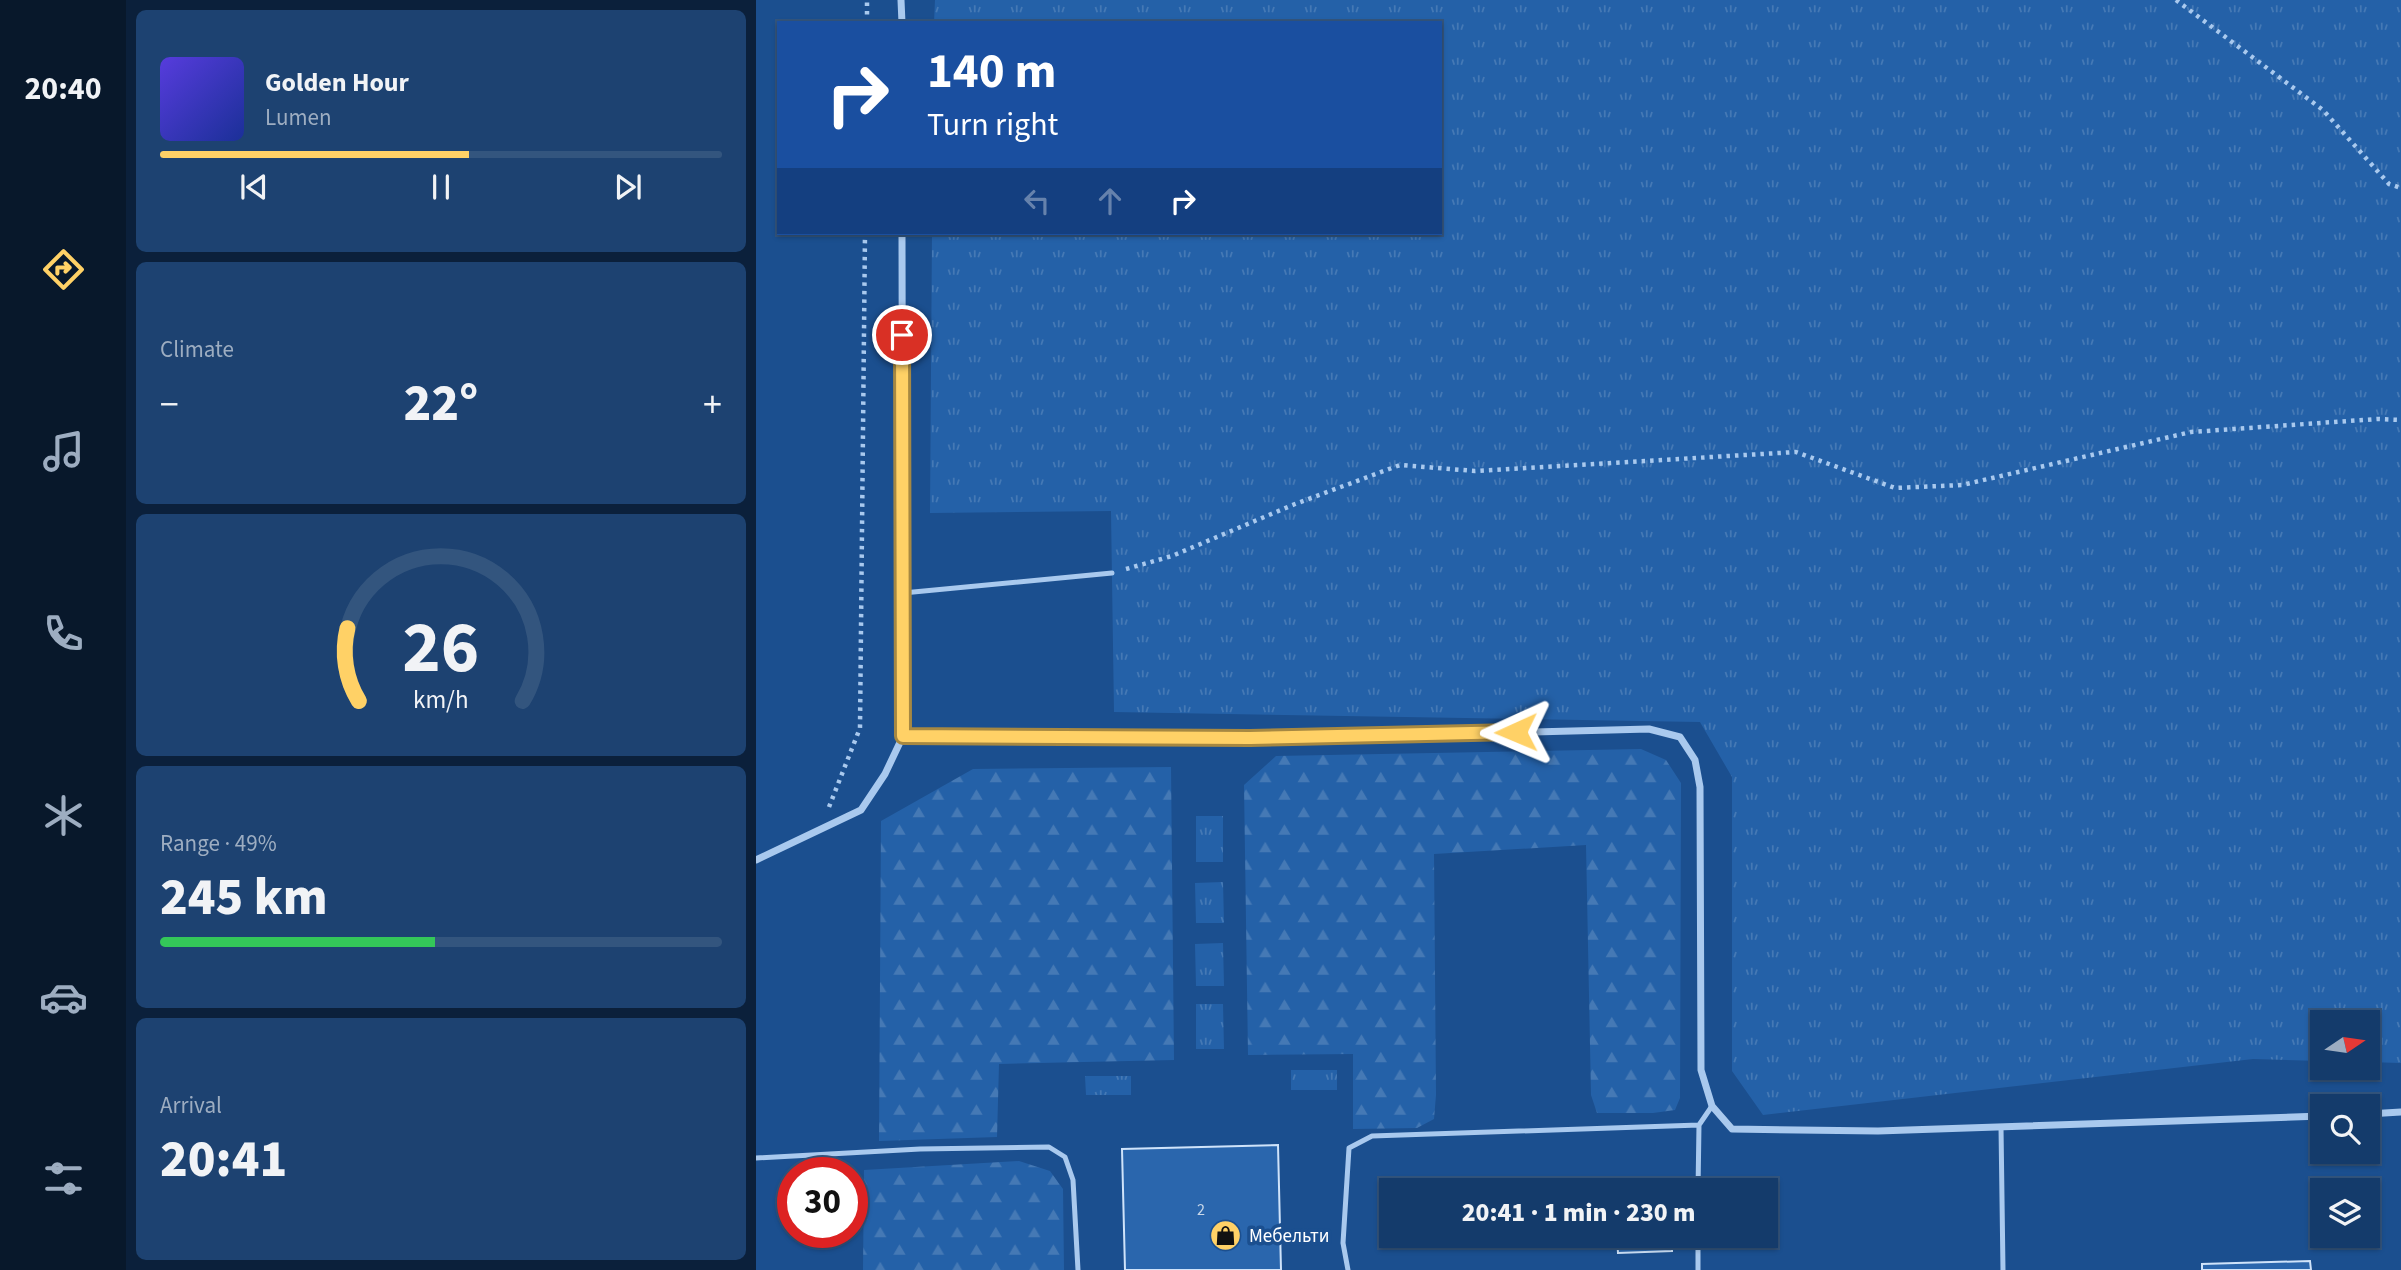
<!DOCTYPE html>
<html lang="en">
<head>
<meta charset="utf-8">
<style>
  body { margin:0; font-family:"Source Sans 3",sans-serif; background:#1d4271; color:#f1f3f6; height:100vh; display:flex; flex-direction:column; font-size:26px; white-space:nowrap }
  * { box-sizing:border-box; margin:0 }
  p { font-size:23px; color:#9dadc1 }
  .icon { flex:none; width:38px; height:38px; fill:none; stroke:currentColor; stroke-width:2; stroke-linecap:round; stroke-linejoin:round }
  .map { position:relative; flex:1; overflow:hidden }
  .drawer { display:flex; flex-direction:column; gap:10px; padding:10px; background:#0b203b; width:630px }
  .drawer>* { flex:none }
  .banner { position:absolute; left:21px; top:21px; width:665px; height:214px; border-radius:0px; box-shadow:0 2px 5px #0004,0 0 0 2px #33557e; background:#1a4fa0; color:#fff; overflow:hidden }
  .needle { width:46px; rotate:77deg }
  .buttons { position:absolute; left:1554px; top:1010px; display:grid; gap:14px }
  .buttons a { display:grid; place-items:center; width:70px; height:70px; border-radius:0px; background:#143b6b; box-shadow:0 2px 5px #0004,0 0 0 2px #33557e; font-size:35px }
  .speed { position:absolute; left:21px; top:1157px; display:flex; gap:14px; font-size:35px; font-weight:700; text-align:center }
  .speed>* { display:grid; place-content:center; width:91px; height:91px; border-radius:50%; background:#143b6b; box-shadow:0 2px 5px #0004,0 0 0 2px #33557e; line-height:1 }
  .speed .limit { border:10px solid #d22; background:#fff; color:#111 }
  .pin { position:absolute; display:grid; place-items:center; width:60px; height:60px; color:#fff; margin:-30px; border:4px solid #fff; border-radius:50%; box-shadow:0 2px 7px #0007 }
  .me { position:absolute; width:77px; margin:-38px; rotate:269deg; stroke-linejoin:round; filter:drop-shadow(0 0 5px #0008) }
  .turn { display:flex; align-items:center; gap:24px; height:147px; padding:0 35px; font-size:32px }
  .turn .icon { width:91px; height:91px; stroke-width:2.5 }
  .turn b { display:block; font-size:49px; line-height:60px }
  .lanes { display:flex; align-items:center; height:66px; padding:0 35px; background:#0003; justify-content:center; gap:35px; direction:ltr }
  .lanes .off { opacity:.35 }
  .big { font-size:52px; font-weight:800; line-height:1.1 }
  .drawer .card { flex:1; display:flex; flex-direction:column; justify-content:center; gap:10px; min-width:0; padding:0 24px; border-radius:10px; background:#1d4271 }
  .drawer .dial { align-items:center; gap:0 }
  .dial svg { height:182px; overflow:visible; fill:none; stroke:#33557e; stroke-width:7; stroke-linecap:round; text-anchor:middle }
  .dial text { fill:#f1f3f6; stroke:none }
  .song { display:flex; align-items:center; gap:21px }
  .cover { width:84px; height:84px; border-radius:10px; background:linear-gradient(135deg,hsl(250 70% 55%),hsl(230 70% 35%)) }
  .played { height:7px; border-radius:4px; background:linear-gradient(90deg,#ffd166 55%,#33557e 55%) }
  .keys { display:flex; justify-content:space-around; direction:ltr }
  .heat { display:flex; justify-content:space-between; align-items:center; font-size:38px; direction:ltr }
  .charge { height:10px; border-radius:5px; background:linear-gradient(90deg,#34c759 49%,#33557e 0) }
  .trip { position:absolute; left:623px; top:1178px; width:399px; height:70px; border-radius:0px; background:#143b6b; box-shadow:0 2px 5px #0004,0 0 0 2px #33557e; font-weight:800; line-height:70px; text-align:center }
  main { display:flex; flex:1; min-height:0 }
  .menu { display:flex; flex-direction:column; width:126px; justify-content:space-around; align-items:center; background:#08182b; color:#9dadc1 }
  .menu .icon { width:49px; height:49px }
  .menu .current { color:#ffd166 }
  .menu b { font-size:32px; color:#f1f3f6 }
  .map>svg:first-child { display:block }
  .grass { fill:url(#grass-tufts) }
  .forest { fill:url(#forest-firs) }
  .building { fill:#2a66ad; stroke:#cfe3fa; stroke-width:2 }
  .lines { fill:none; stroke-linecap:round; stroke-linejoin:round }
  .path { stroke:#a9c9ee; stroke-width:4.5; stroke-dasharray:3.5 5; stroke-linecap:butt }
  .service { stroke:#a9c9ee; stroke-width:5 }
  .minor { stroke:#a9c9ee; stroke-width:7 }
  .route-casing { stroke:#a68842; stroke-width:18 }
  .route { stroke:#ffd166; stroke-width:12 }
  .labels { text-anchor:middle; stroke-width:7; stroke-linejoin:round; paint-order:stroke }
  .number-label { font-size:16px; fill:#cad9ea }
  .poi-label { font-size:19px; fill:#fff; stroke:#1b4f8f; text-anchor:start }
</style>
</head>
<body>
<main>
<nav class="menu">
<b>20:40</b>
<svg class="icon current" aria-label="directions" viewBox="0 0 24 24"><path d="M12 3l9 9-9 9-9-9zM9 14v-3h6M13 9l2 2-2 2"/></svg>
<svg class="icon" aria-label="music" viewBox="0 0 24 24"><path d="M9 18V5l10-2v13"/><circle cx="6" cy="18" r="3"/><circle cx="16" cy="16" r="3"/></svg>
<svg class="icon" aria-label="phone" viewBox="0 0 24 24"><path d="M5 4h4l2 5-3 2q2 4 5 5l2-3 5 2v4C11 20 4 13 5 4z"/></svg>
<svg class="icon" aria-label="climate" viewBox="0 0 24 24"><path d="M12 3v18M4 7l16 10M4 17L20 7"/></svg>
<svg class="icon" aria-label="car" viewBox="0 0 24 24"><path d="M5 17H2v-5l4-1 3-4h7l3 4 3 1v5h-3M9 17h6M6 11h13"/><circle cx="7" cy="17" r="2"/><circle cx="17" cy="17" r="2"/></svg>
<svg class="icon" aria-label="filters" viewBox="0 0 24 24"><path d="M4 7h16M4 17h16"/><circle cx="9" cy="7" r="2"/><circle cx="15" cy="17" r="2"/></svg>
</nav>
<section class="drawer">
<div class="card">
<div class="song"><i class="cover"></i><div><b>Golden Hour</b><p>Lumen</p></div></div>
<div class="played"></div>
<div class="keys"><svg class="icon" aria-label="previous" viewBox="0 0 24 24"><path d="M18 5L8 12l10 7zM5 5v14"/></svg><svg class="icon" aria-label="pause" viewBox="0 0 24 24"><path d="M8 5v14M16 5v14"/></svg><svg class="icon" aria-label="next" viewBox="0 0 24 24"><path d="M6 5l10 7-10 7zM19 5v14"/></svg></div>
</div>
<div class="card"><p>Climate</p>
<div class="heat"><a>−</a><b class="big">22°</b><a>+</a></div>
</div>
<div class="card dial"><svg viewBox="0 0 100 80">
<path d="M14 69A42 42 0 1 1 86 69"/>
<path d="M14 69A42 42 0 0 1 9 37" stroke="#ffd166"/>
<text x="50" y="56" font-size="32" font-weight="700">26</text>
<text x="50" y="72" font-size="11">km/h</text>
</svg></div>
<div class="card"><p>Range · 49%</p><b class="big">245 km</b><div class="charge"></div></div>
<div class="card"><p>Arrival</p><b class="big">20:41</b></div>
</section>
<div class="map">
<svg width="1645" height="1270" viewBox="0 0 1645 1270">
  <defs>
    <pattern id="grass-tufts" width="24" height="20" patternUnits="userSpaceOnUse" patternTransform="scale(1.75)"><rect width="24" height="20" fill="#2461a8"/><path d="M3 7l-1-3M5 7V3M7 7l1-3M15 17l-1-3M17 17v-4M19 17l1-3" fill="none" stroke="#4579b5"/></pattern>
    <pattern id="forest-firs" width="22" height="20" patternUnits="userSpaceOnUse" patternTransform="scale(1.75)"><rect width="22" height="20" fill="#2461a8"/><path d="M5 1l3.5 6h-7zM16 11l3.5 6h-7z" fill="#4579b5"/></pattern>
  </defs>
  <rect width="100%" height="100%" fill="#1b4f8f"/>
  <path class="grass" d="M179,0h1466v1063l-33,-1v-40h-46v39l-69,-2 -490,56 -31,-44v-294l-32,-55 -586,-10 -3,-201 -181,2 2,-280h508v-210h-506z
    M440,816h27v46h-27z
    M467,882l1,41h-28l-1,-40z
    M467,943l1,43h-28l-1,-42z
    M440,1004h27l1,45h-28z
    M535,1070h46v20h-46z
    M329,1076h46v19h-45z"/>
  <path class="forest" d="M885,749l25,11 15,23 -1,315 -5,12 -22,3h-56l-6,-18 -5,-250 -152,9 2,241 -2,24 -17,9 -64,1v-75l-105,1 -4,-270 32,-29z
    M415,767l3,293 -175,4 -2,73 -118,4 2,-320 92,-52z
    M263,1161l31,10 13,18 1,81h-201l1,-100z"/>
  <path class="building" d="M522,1145l3,125h-156l-3,-121z
    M861,1236h55v15l-54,2z
    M1554,1261l1,9h-109v-6z"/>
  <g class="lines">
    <path class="path" d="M1420,0l147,110 66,74 12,4
      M111,23v-23
      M370,569l46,-13 123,-52 105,-39 75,6 321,-19 99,36 67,-3 229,-53 186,-13 24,1
      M73,807l31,-79 5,-495"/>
    <path class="service" d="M147,593l209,-20
      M1245,1127l2,143
      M0,1158l164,-9 129,-2 16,10 8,23 5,90
      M942,1190l1,-65 13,-19
      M592,1270l-5,-27 6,-95 23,-12 327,-11
      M942,1270v-34"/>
    <path class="minor" d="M145,0l1,23
      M147,736l347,3 399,-10 31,8 15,23 5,27 1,283 11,36 20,23 146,2 444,-15
      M0,860l105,-50 24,-36 18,-38 -1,-503
      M1612,1114l33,-2"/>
  </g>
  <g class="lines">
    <defs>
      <path id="route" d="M146,335l1,401 347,2 266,-6"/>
    </defs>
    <use href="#route" class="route-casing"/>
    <use href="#route" class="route"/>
  </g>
  <defs>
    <symbol id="shop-disc" viewBox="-11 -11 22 22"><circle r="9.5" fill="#ffd166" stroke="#1b4f8f"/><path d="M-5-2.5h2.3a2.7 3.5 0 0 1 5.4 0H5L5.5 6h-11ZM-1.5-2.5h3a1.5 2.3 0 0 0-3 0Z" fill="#111"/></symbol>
  </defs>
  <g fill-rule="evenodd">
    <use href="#shop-disc" x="452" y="1218" width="35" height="35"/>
  </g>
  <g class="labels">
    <g class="number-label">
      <text x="445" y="1215">2</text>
    </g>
    <g class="poi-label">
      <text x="493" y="1242">Мебельти</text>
    </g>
  </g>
</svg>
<div class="buttons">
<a><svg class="needle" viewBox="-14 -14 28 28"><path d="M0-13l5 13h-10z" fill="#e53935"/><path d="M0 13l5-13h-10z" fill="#9dadc1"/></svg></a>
<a><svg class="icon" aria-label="search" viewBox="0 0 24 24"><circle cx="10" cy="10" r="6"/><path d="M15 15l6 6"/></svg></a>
<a><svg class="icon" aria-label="layers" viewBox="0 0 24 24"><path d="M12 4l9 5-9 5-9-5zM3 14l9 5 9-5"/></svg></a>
</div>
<div class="speed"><div class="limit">30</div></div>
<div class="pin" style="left:146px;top:335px;background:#d93025"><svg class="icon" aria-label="arrive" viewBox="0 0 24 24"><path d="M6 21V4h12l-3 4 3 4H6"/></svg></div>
<svg class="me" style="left:760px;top:732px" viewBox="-20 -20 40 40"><path d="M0-17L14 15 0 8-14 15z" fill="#ffd166" stroke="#fff" stroke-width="4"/></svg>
<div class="trip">20:41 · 1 min · 230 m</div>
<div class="banner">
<div class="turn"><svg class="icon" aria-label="right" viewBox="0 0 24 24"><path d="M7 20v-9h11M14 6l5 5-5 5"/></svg><div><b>140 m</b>Turn right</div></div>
<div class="lanes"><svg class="icon off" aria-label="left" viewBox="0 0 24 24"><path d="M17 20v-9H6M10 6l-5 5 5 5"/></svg><svg class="icon off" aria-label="ahead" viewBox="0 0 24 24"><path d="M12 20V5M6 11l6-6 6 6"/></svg><svg class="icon" aria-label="right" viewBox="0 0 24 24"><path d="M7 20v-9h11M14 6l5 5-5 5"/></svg></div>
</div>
</div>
</main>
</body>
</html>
